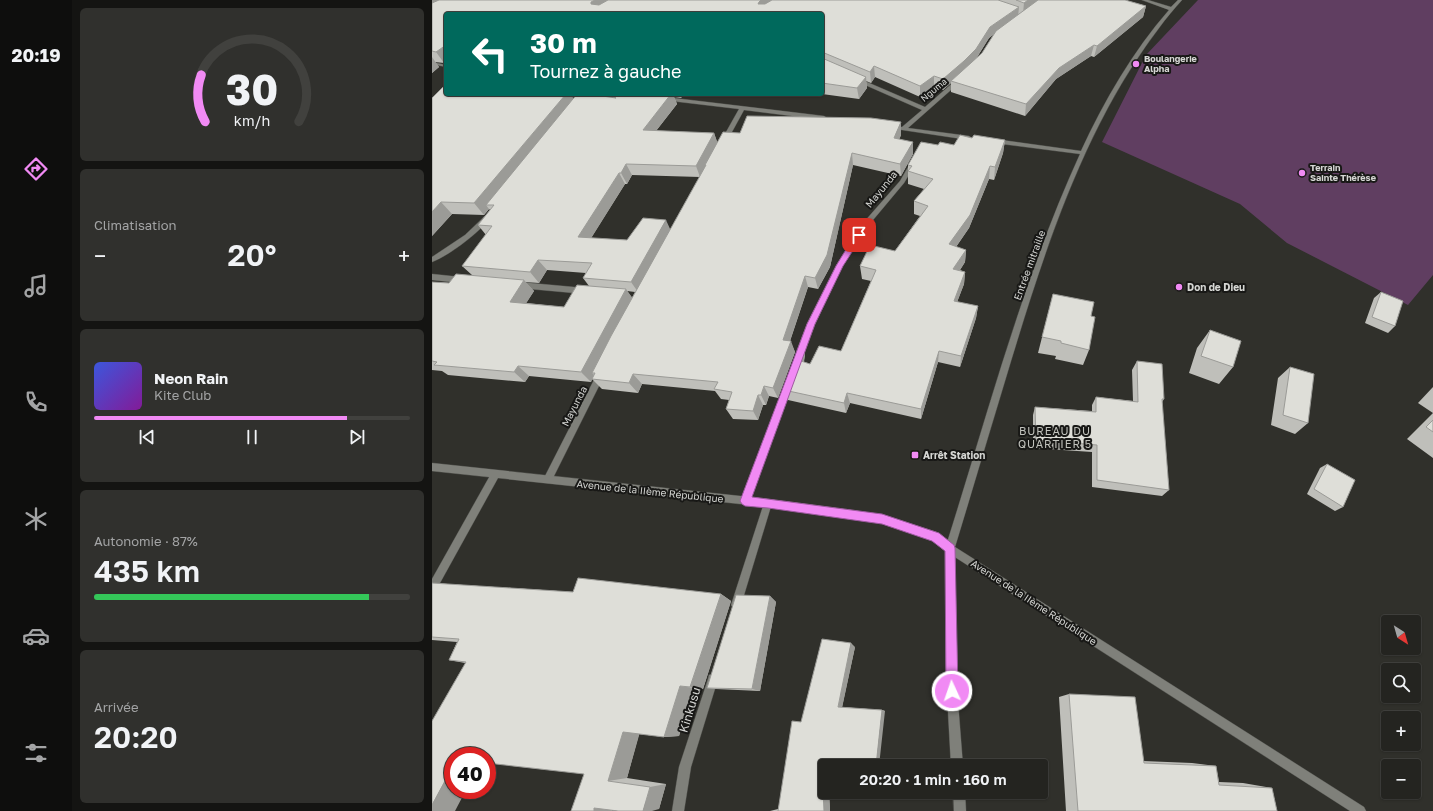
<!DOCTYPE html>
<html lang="fr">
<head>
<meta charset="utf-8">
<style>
  body { margin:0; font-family:"Golos Text",sans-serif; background:#30302d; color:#f1f3f6; height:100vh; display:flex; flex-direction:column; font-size:15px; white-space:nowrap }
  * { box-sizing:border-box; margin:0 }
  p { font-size:13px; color:#a3a4a5 }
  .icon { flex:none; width:22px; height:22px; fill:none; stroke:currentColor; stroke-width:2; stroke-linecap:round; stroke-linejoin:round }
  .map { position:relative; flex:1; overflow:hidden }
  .drawer { display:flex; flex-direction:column; gap:8px; padding:8px; background:#141412; width:360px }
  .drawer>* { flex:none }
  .guide { position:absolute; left:12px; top:12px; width:380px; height:84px; border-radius:4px; box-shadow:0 1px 3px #0004,0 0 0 1px #41413e; background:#00695c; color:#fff; overflow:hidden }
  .needle { width:26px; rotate:143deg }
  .buttons { position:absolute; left:949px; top:615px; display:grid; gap:8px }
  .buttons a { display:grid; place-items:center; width:40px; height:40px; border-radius:4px; background:#242420; box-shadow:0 1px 3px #0004,0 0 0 1px #41413e; font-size:20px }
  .speed { position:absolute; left:12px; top:747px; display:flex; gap:8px; font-size:20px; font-weight:700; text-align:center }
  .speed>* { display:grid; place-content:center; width:52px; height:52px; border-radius:50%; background:#242420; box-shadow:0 1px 3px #0004,0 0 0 1px #41413e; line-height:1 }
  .speed .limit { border:6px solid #d22; background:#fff; color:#111 }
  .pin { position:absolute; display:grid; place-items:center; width:34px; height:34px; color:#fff; margin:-17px; border-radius:8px; box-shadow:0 2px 6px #0006 }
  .me { position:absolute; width:44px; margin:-22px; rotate:357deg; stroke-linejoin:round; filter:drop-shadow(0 0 3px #0008) }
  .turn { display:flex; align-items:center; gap:14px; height:84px; padding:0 20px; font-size:18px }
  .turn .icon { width:52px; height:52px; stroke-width:2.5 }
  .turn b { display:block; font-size:28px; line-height:34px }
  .big { font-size:30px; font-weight:600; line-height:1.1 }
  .drawer .widget { flex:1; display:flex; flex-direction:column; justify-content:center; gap:6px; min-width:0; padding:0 14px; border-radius:6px; background:#30302d }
  .drawer .dial { align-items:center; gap:0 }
  .dial svg { height:104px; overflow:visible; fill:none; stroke:#41413e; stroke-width:7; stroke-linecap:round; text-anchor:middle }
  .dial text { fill:#f1f3f6; stroke:none }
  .song { display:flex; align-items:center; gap:12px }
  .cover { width:48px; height:48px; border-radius:6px; background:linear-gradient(135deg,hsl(230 70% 55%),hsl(290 70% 35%)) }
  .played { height:4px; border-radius:2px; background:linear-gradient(90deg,#f18af4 80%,#41413e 80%) }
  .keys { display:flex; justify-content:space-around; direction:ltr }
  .heat { display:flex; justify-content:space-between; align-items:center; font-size:22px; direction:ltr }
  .charge { height:6px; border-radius:3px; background:linear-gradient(90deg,#34c759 87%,#41413e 0) }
  .trip { position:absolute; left:386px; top:759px; width:230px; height:40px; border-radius:4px; background:#242420; box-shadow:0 1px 3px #0004,0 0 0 1px #41413e; font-weight:600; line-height:40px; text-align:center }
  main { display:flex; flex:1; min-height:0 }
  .tab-bar { display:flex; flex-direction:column; width:72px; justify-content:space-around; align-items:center; background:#0e0e0d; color:#a3a4a5 }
  .tab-bar .icon { width:28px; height:28px }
  .tab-bar .on { color:#f18af4 }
  .tab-bar b { font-size:18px; color:#f1f3f6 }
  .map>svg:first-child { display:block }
  .green { fill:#603e61 }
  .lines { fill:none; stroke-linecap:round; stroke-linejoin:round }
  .minor-casing { stroke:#4d4d49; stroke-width:1 }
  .tertiary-casing { stroke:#4d4d49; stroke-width:1 }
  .minor { fill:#7f807a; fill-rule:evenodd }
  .tertiary { fill:#7f807a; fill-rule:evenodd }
  .wall { fill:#bfbfba; fill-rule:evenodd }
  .shaded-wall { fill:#9b9b97 }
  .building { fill:#deded8; stroke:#9b9b97 }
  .route { fill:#f18af4; stroke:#9d5a9f }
  .poi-dot { fill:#f18af4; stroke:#181816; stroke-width:1.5 }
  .labels { text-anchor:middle; stroke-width:4; stroke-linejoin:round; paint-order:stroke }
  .far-poi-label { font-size:9px; font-weight:bold; fill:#d5d6d3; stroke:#181816; text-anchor:start }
  .far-street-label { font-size:9px; fill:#d5d6d3; stroke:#181816 }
  .street-label { font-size:10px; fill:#d5d6d3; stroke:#181816 }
  .poi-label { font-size:10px; font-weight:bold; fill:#d5d6d3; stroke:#181816; text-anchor:start }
  .neighbourhood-label { font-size:11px; letter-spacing:1px; fill:#c1c2bc; stroke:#181816 }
  .near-street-label { font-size:12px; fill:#d5d6d3; stroke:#181816 }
</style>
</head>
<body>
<main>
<nav class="tab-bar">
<b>20:19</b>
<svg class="icon on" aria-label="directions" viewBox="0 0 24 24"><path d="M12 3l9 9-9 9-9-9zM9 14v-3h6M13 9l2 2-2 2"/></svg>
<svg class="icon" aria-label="music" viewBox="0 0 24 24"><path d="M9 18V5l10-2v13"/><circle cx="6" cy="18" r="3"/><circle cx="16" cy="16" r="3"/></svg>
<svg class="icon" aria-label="phone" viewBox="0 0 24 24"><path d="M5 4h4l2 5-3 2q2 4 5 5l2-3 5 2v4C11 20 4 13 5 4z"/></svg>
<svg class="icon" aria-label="climate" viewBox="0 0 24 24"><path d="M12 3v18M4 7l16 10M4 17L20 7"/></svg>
<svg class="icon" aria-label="car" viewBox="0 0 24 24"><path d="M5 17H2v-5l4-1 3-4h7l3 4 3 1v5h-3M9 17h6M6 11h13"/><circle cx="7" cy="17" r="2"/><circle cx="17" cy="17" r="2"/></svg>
<svg class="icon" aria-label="filters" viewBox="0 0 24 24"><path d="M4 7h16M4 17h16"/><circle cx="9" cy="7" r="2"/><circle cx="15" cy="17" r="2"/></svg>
</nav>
<section class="drawer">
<div class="widget dial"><svg viewBox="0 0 100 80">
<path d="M14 69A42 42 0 1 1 86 69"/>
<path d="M14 69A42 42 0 0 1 11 33" stroke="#f18af4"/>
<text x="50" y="56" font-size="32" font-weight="700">30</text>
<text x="50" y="72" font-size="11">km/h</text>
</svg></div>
<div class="widget"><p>Climatisation</p>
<div class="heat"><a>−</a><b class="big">20°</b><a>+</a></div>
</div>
<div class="widget">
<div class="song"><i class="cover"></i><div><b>Neon Rain</b><p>Kite Club</p></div></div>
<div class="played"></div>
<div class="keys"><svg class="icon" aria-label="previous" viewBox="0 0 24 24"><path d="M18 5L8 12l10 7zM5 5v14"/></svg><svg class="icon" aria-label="pause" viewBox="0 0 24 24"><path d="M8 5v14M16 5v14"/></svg><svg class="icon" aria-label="next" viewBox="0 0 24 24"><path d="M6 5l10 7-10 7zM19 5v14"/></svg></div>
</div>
<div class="widget"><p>Autonomie · 87%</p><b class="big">435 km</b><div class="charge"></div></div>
<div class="widget"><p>Arrivée</p><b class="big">20:20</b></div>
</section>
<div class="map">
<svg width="1001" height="811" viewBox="0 0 1001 811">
  <rect width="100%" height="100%" fill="#30302b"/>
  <path class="green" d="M766,0h235v275l-25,30 -121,-62 -47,-39 -138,-62 44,-87z"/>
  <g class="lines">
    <defs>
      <path id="minor" d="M710,0h6l23,7 7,-7h4c-8,9 -16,18 -23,28 -74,97 -113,218 -148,333 -19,62 -37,124 -56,186l409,260 2,4h-16l-403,-259 -2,-3c42,-132 77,-268 135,-395l-86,-11 -3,-2 3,-2 87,12c23,-50 52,-100 88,-141z
        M0,62l14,3v2l-14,-3z
        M424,79h4l65,28 31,-27h4v2l-52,46 61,8 3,2 -3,2 -80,-12v-2l13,1 20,-17 -66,-29z
        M233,97l159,19 3,2 -3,2 -80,-10 -17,31 -3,2 -3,-2 18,-32 -76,-9 -1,-1z
        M481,161l3,2 -12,20 -36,43 -26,41 -27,57 -12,32 -1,2h-6l-1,-2 12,-32 30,-60 27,-42 36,-41 11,-19z
        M52,217h4l1,2c-10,14 -41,37 -57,43v-5l33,-22z
        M0,274l29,3 3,3 -3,3 -29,-3z
        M87,282l66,6 3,3 -3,3 -66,-6 -3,-3z
        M169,371l3,1 1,2 -54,108 -3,1 -3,-1 -1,-3 1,-3 53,-104z
        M357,381l3,1 1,2 -44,117 -1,3 -3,1 -3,-1 -1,-3 44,-117 1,-2z
        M63,471l3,1 1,3 -1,3 -63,114 -3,2v-15l60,-107z
        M336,499l3,1 1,3 -31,102 -2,3 -3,2 -3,-2 -2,-3 33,-102 1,-3z
        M281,674l4,1 1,4 -27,88 -7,44h-12l7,-44 29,-88 1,-4z"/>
      <path id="tertiary" d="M0,463l336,36 84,11 30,5 54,17 17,14 2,3 1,127 7,90h-12l-5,-90 -1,-125 -12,-10 -51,-18 -30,-5 -84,-11 -336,-36z
        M521,792h12l1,19h-12z"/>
    </defs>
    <use href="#minor" class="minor-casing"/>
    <use href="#tertiary" class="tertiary-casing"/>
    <use href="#minor" class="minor"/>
    <use href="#tertiary" class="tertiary"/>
  </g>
  <path class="wall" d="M0,0h693l21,6 -3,11 -49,40 -3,-1 -35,23 -31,37 -74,-24v-9l-8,7 -9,-3 -14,10 -45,-20 -4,6 -5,-2 1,7 -8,11 -37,-5v-80h-376v48l-2,1 -9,-1 4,5 -7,6zM562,34l-12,19 -6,6 13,-21z
    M14,94h125l2,5 18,-5h93l-3,4 -7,-1 3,7 -21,27 58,2 3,9 184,-7 -2,4 14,15 -12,22 -48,-11 -23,102 -12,22 -10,-2 -18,54 5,11 -17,46 -9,-2 -3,9h-3l-5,15 -25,-1 -7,-10 3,-9 -8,-1 -6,-8 -73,-7 -4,9 -36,-4 -10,-10 -1,3 -62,-6 -4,6 -77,-7 -6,-4 -10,-1v-88l17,1 23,-8 -10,-9 24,-31 -8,-10 12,-15 -1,-1 -5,6 -32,-1 -20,22zM200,175l68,2 -29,52 -44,11 -36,-2 34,-54h2zM115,270l39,3 -3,5 6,8 -25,21 -38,-4 8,-12 -9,-9 14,1zM195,291l8,1 -3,6z
    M540,138l33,2 -2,13 -9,27 -5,-1 -20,49 -13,19 10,3 -1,12 -5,8 5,2 -1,12 -7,18 21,4 -2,12 -16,49 -22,-5 -17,57 -71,-16 -4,10 -58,-13 -4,-10 21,-36 -1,8 6,2 31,-13 30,-70 -9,-2 -2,-13 35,-15 25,-35 -6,-2v-13l10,-12 -16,-5v-19l30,-20h16z
    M949,292l14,34 -7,7 -23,-10 9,-25z
    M621,294l38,22 -2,34 -6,15 -28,-6 1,-3 -18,-3z
    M778,330l23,37 -14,17 -30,-11 8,-25z
    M705,361l27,38 -2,3 7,88 -7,6 -70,-9v-35l-59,-4v-33l2,-8 57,4v-6l4,-8 37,4 -1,-31z
    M858,367l18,56 -13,11 -24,-9 7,-47z
    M1001,387v71l-26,-19 26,-26 -15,-10z
    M895,464l16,43 -8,4 -28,-17 13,-26z
    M0,583l141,9 148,2 10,7 -28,88 -10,-1 -14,48 -15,1 -25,-3 -12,44 39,6 -7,25 -75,-35 -119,-111 -16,-3 8,-18 -25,-2z
    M338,596l6,6 -16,89 -44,-2 -9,-1z
    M423,647l-13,60 40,3 3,1 -60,55v26h4l1,19h-60l8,-2 23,-87z
    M637,694l74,67 49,2 24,3 3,16 24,1 29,5 5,23h-211l-7,-114z"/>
  <path class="shaded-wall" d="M0,0h25l-25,11z
    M163,0h27l-26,14 -5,-10v-2z
    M329,0h11l-11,14 -3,-10 1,-2z
    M596,0h12l-17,13 1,-10z
    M714,6l-3,11 -49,40 3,-11z
    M587,7l-1,10 -29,21 -14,22 -24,21v2l-8,7v-11l47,-52z
    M14,45v17l-2,1 -8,-11z
    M662,45l-3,11 -35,23 -31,37 1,-12 33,-36z
    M0,57l7,10 -7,6z
    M442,66l1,11 -4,6 -1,-11z
    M502,76v11l-14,10v-11z
    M434,77l1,11 -8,11 -2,-11z
    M134,94h5l4,8 -89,103 3,4 -5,6 -10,-12z
    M239,94h2l4,10 -29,37 -5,-11z
    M248,94h4l-3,4z
    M469,122v13l-6,16 -1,-13z
    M282,133l4,11 -13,21 1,3 -6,9 -4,-11z
    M573,140l-2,13 -9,27 1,-13z
    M481,142v12l-12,22 -1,-12z
    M420,153l1,12 -23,102 -12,22 -3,-11z
    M194,164l6,11 -5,9 -6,-11z
    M558,166l-1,13 -20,49 -20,29v-13z
    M187,173l6,11 -40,64 -7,-11z
    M9,202l11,12 -20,22v-24z
    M234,220l5,11 -33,61 -7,-10z
    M534,250l-1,12 -12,19v-12z
    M106,260l9,10 -8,13 -9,-11z
    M533,272l-1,12 -11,29 1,-12z
    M373,276l3,11 -21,63 -4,-10z
    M92,280l10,11 -14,22 -10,-11z
    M194,289l8,11 -42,73 2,2 -3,7 -10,-10z
    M546,306l-2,12 -16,49 1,-11z
    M359,341l4,11 -17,46 -5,-10z
    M370,343l3,11 -3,17 -4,-11z
    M507,351l-1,11 -17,57v-10z
    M86,366l11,10 -4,6 -11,-10z
    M201,374l9,10 -4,9 -9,-10z
    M332,386l5,10 -3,9 -5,-10z
    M415,393l3,10 -4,10 -2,-10z
    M326,395l5,10 -5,15 -5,-9z
    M289,594l10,7 -28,88 -13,-2z
    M338,596l6,6 -16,89 -8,-2z
    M419,643l4,4 -13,61 -4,-1z
    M248,686l13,2 -14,48 -15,1z
    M450,710l3,1 -6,55h-3z
    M191,732h17l-13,46 -19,3z
    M21,766v24h13l-11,21h-23v-6z
    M393,770v22h4l1,19h-6l-2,-40z
    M234,784l-7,25 -7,2h-9l7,-24z
    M182,804l-2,7h-18v-3z"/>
  <path class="building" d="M7,0h156l-4,2v2l8,1 9,-5h153l-2,2 -1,2h7l7,-4h226l21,7 -29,20 -14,22 -12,12 -21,18 -9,-3 -14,10 -46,-20 -4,6 -48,-20v-38h-376v31l-10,7 -4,-1v-48z
    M584,0h12l-4,3z
    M606,0h87l21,6 -49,40 -3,-1 -35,23 -33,36 -75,-23 31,-28 14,-22z
    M390,58l44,19 -9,11 -35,-5z
    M12,86h2v8h120l-92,109 -33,-1 -9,10v-114z
    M145,94h12l27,4 -8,-4h63l-28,36 71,3 -18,33 -70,-2 -5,9h-2l-41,64 49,3 16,-22 23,2 -35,62 -48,-4 9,-15 -54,-3 -8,12 -68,-6 30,-40 -14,-1 16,-20h-8z
    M315,116l124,2 30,4 -7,16 19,4 -13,22 -48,-11 -25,102 -12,23 -10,-2 -22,64 8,1 -18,47 -9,-2 -3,9h-3l-5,16 -27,-2 6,-17 -18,-3 4,-7 -85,-8 -4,9 -37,-4 3,-6h-3l19,-37 95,-171h-1l18,-33 17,1z
    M528,135l12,3 2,-3 31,5 -10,27 -5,-1 -20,49 -21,29 17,6 -13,19 12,3 -11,29 24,5 -17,50 -22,-5 -18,58 -74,-16 -3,10 -60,-13 18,-47 -4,17 12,4 9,-18 22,5 35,-81 -16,-4 10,-21 25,6 33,-45 -14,-5 19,-22 -25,-8 4,-5 -4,-1 13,-23 17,3 2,-3 14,3z
    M24,274l68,6 -14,22 54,5 13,-22 49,4 -45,83 -63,-6 -4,6 -80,-7 3,-3 -5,-1v-79l17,1z
    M949,292l22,9 -8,25 -23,-9z
    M621,294l41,8 -3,14 4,1 -6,33 -28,-7v-2l-19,-4z
    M778,330l31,11 -8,26 -32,-11z
    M705,361l25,3 2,35h-2l7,91 -72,-10v-35l-61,-5 -1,-33 61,5v-15l42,5z
    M858,367l24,7 -6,49 -25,-8z
    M1001,420v12l-7,-5z
    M895,464l28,16 -12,27 -29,-18z
    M146,578l143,16 -31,93 -10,-1 -16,51 -41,-5 -15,49 42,6 -7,24h-25l-24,-3v3h-23l13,-37 -97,-11v-7h-34v10l-21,39v-84l34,-59 -17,-2 10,-21 -27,-2v-54l141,9z
    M304,595l34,1 -18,93 -45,-1z
    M390,639l29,4 -13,64 44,3 -6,56h-51v5h-3l2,40h-46l14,-90 9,1z
    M637,694l66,3 9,66 72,3 3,19 53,3 5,23h-199z"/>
  <path class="route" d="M427,232l4,3 -20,31 -28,58 -63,173 130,17 57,19 15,12 1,3 3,143 -1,4 -5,2 -4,-2 -2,-4 -1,-140 -13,-10 -50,-17 -114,-16 -23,-2 -3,-2 -2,-3 67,-177 29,-58 20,-33z"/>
  <g class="poi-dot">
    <circle cx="704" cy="64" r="4"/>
    <circle cx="870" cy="173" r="4"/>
    <circle cx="747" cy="287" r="4"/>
    <rect x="479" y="451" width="8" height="8" rx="2"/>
  </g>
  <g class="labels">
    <g class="far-poi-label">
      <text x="712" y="62">Boulangerie<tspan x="712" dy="10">Alpha</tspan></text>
      <text x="878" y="171">Terrain<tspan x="878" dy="10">Sainte Thérèse</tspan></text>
    </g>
    <g class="far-street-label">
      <text transform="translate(502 90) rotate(-40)" y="3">Nguma</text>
    </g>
    <g class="street-label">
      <text transform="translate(449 189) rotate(-51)" y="4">Mayunda</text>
      <text transform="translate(597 265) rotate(-70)" y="4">Entrée mitraille</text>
      <text transform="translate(142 406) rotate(-63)" y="4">Mayunda</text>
      <text transform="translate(218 491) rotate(6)" y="4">Avenue de la IIème République</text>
      <text transform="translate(602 602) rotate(33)" y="4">Avenue de la IIème République</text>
    </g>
    <g class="poi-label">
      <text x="755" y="291">Don de Dieu</text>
      <text x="491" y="459">Arrêt Station</text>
    </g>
    <g class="neighbourhood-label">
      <text x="623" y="435">BUREAU DU<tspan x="623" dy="13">QUARTIER 5</tspan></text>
    </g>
    <g class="near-street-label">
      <text transform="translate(258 710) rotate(-73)" y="4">Kinkusu</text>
    </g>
  </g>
</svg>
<div class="buttons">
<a><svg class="needle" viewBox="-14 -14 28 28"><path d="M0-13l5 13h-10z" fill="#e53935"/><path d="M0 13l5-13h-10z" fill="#a3a4a5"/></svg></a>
<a><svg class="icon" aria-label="search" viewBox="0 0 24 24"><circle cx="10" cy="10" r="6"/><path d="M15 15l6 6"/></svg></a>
<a>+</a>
<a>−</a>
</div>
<div class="speed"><div class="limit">40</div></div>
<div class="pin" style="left:427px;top:235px;background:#d93025"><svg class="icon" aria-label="arrive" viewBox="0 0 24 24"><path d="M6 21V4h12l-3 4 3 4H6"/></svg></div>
<svg class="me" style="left:520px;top:691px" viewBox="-20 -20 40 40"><circle r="17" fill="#f18af4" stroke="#fff" stroke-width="3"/><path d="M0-11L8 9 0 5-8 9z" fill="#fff"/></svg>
<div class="trip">20:20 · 1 min · 160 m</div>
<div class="guide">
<div class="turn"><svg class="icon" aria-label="left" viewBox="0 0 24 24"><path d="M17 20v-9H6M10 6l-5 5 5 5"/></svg><div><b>30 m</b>Tournez à gauche</div></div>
</div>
</div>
</main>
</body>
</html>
